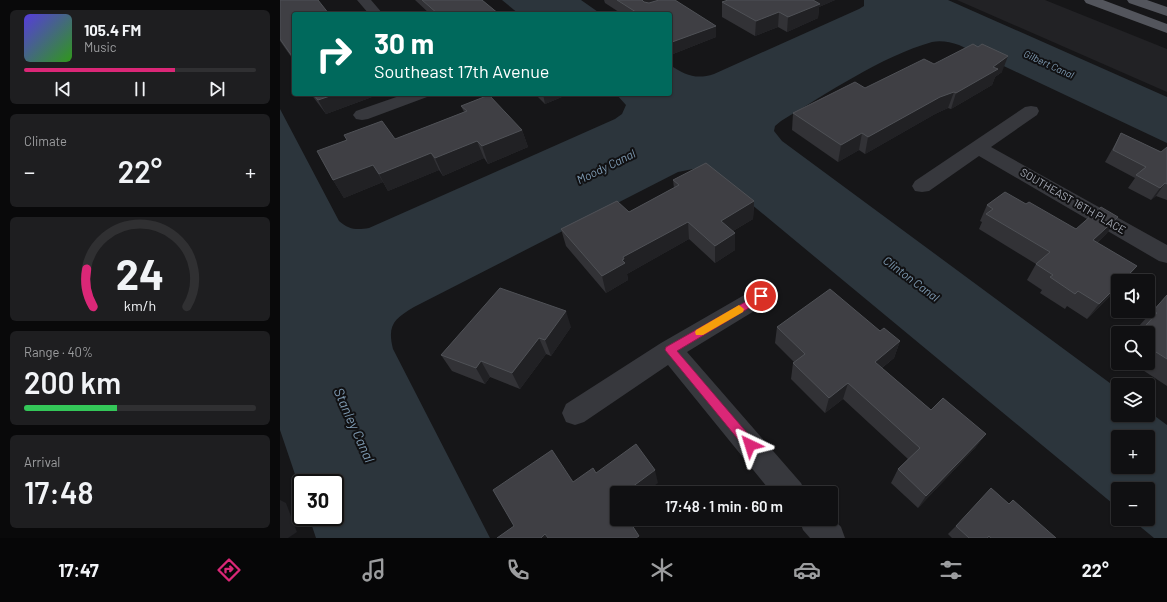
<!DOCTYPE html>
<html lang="en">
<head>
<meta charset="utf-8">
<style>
  body { margin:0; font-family:Barlow,sans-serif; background:#1e1e20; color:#f1f3f6; height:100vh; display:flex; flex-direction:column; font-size:15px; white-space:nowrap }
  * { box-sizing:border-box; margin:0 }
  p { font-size:13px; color:#9c9d9f }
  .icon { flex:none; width:22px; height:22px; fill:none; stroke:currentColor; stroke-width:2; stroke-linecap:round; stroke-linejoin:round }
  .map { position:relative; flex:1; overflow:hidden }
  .drawer { display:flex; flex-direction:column; gap:10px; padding:10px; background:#09090a; width:280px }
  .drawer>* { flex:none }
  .banner { position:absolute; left:12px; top:12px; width:380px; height:84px; border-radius:4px; box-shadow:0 1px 3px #0004,0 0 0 1px #303032; background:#00695c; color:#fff; overflow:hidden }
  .controls { position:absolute; left:831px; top:274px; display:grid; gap:8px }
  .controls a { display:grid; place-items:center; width:44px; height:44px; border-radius:4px; background:#101012; box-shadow:0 1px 3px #0004,0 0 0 1px #303032; font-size:20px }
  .speed { position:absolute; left:12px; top:474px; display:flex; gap:8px; font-size:20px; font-weight:700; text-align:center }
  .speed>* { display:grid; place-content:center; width:52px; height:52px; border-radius:50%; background:#101012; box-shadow:0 1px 3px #0004,0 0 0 1px #303032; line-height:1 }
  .speed .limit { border:2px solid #111; border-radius:6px; background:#fff; color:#111 }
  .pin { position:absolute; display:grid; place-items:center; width:34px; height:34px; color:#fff; margin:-17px; border:2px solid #fff; border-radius:50%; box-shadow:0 1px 4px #0007 }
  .me { position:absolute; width:44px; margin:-22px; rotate:319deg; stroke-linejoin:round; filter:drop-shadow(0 0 3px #0008) }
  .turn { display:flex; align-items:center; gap:14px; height:84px; padding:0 16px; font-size:18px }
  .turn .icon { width:52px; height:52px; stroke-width:2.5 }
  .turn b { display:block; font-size:28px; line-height:34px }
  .big { font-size:30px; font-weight:600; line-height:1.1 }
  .drawer .widget { flex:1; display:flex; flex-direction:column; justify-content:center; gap:6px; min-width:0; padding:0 14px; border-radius:6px; background:#1e1e20 }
  .drawer .dial { align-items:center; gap:0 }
  .dial svg { height:104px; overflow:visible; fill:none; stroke:#303032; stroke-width:7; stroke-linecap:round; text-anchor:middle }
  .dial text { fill:#f1f3f6; stroke:none }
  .song { display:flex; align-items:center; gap:12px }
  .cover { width:48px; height:48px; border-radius:6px; background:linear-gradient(135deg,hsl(250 70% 55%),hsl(110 70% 35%)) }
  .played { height:4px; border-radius:2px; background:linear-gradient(90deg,#db2777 65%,#303032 65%) }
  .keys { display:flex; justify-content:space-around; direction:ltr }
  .heat { display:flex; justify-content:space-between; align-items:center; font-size:22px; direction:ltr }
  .charge { height:6px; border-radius:3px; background:linear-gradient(90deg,#34c759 40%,#303032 0) }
  .trip { position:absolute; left:330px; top:486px; width:228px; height:40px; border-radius:4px; background:#101012; box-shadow:0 1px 3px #0004,0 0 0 1px #303032; font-weight:600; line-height:40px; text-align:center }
  .tab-bar { display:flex; height:64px; justify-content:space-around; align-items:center; background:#060607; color:#9c9d9f }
  .tab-bar .icon { width:28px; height:28px }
  .tab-bar .current { color:#db2777 }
  .tab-bar b { font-size:18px; color:#f1f3f6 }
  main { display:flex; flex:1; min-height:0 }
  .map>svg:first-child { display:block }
  .built { fill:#222225 }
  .water { fill:#2c353c; fill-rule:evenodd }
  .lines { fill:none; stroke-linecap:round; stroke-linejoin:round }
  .minor { fill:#37383d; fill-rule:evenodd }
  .major { fill:#53555c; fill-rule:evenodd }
  .wall { fill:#323236 }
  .shaded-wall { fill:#212124 }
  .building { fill:#3f3f44; stroke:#4f5156 }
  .route { fill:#db2777; stroke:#8e194d }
  .slow { fill:#f59e0b }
  .labels { text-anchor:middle; stroke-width:4; stroke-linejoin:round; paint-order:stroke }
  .far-water-label { font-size:10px; font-style:italic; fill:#7f9bb3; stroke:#111113 }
  .street-label { font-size:11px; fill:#a8adb8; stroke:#111113 }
  .water-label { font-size:12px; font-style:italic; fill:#7f9bb3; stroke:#111113 }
  .near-water-label { font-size:14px; font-style:italic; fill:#7f9bb3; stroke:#111113 }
</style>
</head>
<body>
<main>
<section class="drawer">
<div class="widget">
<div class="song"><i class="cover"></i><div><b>105.4 FM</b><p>Music</p></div></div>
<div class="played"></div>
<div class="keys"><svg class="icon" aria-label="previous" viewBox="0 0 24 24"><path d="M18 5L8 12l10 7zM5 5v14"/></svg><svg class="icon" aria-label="pause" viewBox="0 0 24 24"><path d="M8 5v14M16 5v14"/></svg><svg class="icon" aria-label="next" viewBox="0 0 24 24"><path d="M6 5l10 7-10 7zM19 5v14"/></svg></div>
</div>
<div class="widget"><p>Climate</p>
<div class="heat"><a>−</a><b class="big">22°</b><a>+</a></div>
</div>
<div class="widget dial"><svg viewBox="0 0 100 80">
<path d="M14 69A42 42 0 1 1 86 69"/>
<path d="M14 69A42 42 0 0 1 9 40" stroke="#db2777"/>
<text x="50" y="56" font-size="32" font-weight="700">24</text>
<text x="50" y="72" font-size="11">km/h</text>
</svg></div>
<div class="widget"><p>Range · 40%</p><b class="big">200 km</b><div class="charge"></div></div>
<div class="widget"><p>Arrival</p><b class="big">17:48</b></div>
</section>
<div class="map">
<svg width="887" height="538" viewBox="0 0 887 538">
  <rect width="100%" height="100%" fill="#161618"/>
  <path class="built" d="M677,0h88l122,49v43z"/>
  <path class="water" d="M222,0h79l20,14h-82z
    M584,0h84l219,97v46l-208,-98c-9,-3 -18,-5 -27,-3 -50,14 -106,52 -151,79l-6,5 -1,5 8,10 336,248v26h30v-4l19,14v113h-13l-23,-19h17v-30h-30v19l-402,-333 -18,-7 -20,4 -264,135c-20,12 -27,18 -21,42l97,189h-174l-7,-21h26v-34h-34v9l-21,-62v-321l59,112c10,9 18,9 30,7l246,-109 7,-5 4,-9 -10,-11h54v-29c15,10 26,15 44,9l145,-65 5,-3zM838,437h30v30h-30z"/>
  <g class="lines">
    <path class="minor" d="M77,0h14l12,14h-14z
      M125,94h24l-2,3 -59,22 -6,1 -6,-1 -3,-4 3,-4z
      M751,106l6,1 2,4 -2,4 -46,32 176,98v18l-8,-2 -180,-105 -50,35 -7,1 -7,-1 -3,-5 3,-5 110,-74z
      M481,287l8,3 3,6 -3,6 -82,50 114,131 5,10h-34l-104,-128 -84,57 -9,3 -9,-3 -4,-9 4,-9 95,-61 92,-53z
      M551,516l10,11 4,11h-35l-7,-8 -4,-11h32z"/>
    <path class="major" d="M804,0h19l64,24v9l-81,-30z
      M847,0h20l20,7v9l-38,-13z"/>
  </g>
  <path class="wall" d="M0,0l14,14v47l-14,-20z
    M135,0h67l17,14h-69z
    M324,0h54l-6,2 64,24v11l-43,17 -3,-2v-38h-48l-17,-11z
    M448,0h107l-16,7 -1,11 -31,14 -9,-5 -23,9 -33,-19v-15z
    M654,64l68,8 -7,5 -3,8 -41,24 -3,-1 -13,6 -70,40 -6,-4 -21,12 -46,-32 1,-17z
    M31,94h69l-54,20z
    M255,94h34l-24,10z
    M181,106l61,24 6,17 -40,17 -4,-6 -41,18 -4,-6 -51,21 -5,-9 -39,16 -11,-18 62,-41 69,-27z
    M841,133l40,19 6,-5v53l-11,-4 -5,4 -23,-12 7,-10 -30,-16 9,-16z
    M393,180l81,21 -1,18 -20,12 2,2v17l-20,13 -26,-24 -62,35 1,6 -22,13 -40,-47 -5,-17 68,-17 45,-24z
    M746,204l50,25 42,-12 -11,16 -10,10 40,23 -12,15h-7v7l-31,31 -20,-13 -2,3 -25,-16 2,-3 -15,-10 9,-16 -57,-35 3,-7 -2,-1 7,-16z
    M887,295v91l-35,-23h16v-30l-10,-6z
    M291,327l-20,29 -5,-2 -26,35 -30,-12 -5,7 -33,-13 -11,-16z
    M497,327l103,4 20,10 -6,17 -12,10 49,42 55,24 -11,14 -57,60 -27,-25 7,-14 10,-10 -65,-60 -18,14 -34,-34 2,-16 1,-1 -19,-19z
    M729,504l47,34h-104l-4,-4 8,-8z"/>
  <path class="shaded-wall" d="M361,0h17l-14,5z
    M527,0h28l-16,7 -1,11 -31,14 1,-15z
    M499,12l-1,15 -23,9 1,-15z
    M436,26v11l-43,17 -1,-12z
    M728,56l-6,16 -7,5 -3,8 -41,24 5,-16 37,-26z
    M674,92l-6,16 -13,6 -70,40 3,-17 72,-40z
    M56,94h44l-54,20 -8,-14z
    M263,94h26l-24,10z
    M242,130l6,17 -40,17 -6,-18z
    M582,133l-3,17 -21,12 3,-17z
    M197,141l7,17 -41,18 -8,-18z
    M151,153l8,17 -51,21 -9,-17z
    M93,165l10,17 -39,16 -11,-18z
    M885,183l-9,13 -5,4 9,-12z
    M474,201l-1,18 -32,19v-17z
    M838,217l-11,16 -25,23 11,-16z
    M408,222l1,17 -62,35 1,6 -22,13 -4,-17 20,-16 1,-3z
    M455,233v17l-20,13v-17z
    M857,266l-12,15h-3z
    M838,285v3l-31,31 12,-15z
    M286,311l5,16 -20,29 -6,-16z
    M259,338l7,16 -26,35 -8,-16z
    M620,341l-6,17 -25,20 6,-16z
    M201,361l9,16 -5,7 -9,-16z
    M568,383l-5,16 -18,14 4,-15z
    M706,434l-11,14 -57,60 8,-12z
    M375,470l3,13 -13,10h-21z
    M0,500l6,3 11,29 -9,6h-8z
    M346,519h7l1,2 -6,4z
    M265,534l3,4h-7z"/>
  <path class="building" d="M0,0h38l11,14h-35v45l-14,-20z
    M142,0h60l17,14h-61z
    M337,0h25l2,2 5,1 10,-3h16l41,26 -44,16 -2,-1v-27h-31z
    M448,0h85l7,4 -32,13 -9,-5 -23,9 -34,-19z
    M693,44l5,3 4,-3 26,12 -15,11 5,2 -42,24 -2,-1 -14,5 -72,40 -6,-4 -21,12 -48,-32 62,-31 10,6 59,-29 10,5z
    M33,94h23l-18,6z
    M209,95l33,35 -40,16 -5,-5 -42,17 -4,-5 -52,21 -6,-9 -40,15 -16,-29 30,-11 -3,-5 38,-14 13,18 72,-28 -6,-5z
    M841,133l40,19 6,-5v37l-2,-1 -5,5 -24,-13 10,-8 -33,-17z
    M426,163l48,38 -33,20 14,12 -20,13 -27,-24 -65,35 1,2 -2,1 3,3 -23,13 -41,-47 56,-28 12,11 50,-27 -6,-5z
    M725,192l21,12 3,-2 47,27 25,-22 17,10 -25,23 44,26 -15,15h-4v4l-19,19 -21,-13 -3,3 -25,-17 3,-2 -17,-11 14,-12 -64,-38 7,-5 -6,-4z
    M220,288l66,23 -21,29 -6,-2 -27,35 -31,-12 -5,7 -35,-13z
    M550,289l50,42 4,-3 16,13 -25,21 56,48 12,-12 43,36 -60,62 -28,-27 22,-21 -72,-65 -19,15 -36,-35 12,-9 -28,-27z
    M887,295v64l-19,-12v-14h-9l18,-20 -4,-2z
    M356,444l19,26 -31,23h-7v26h11l11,17 -3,2h-88l-3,-4 -4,4h-44l17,-12 -21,-36 59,-40 21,32 20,-14 3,5z
    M711,488l18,16 4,-4 43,38h-65l-2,-2 -2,2h-18l-13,-12z"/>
  <path class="route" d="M481,293l5,3 -2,3 -87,52 77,90 1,4 -1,4 -4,2 -4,-2 -81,-99 1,-3z"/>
  <path class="slow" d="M459,305l5,4 -1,3 -40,23h-7l-1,-3 1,-2z"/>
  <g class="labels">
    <g class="far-water-label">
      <text transform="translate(769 64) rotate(25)" y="4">Gilbert Canal</text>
    </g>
    <g class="street-label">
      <text transform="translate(793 201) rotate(30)" y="4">SOUTHEAST 16TH PLACE</text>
    </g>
    <g class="water-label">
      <text transform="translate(326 167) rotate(-26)" y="4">Moody Canal</text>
      <text transform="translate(631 279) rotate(37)" y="4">Clinton Canal</text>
    </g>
    <g class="near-water-label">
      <text transform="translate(74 425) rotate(66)" y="5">Stanley Canal</text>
    </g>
  </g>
</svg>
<div class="controls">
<a><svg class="icon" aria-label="sound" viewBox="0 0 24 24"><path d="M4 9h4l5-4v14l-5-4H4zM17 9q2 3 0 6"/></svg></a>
<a><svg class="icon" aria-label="search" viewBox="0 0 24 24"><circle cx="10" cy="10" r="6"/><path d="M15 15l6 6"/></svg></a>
<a><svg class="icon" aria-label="layers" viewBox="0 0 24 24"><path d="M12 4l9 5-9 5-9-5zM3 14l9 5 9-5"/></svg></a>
<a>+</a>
<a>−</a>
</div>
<div class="speed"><div class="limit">30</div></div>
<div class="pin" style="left:481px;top:296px;background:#d93025"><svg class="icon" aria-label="arrive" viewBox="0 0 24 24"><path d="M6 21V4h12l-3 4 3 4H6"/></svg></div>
<svg class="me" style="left:470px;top:445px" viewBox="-20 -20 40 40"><path d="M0-17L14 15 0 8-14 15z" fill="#db2777" stroke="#fff" stroke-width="4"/></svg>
<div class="trip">17:48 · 1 min · 60 m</div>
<div class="banner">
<div class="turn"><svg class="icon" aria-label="right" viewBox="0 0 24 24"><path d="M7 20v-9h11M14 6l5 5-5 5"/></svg><div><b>30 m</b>Southeast 17th Avenue</div></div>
</div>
</div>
</main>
<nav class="tab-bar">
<b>17:47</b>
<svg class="icon current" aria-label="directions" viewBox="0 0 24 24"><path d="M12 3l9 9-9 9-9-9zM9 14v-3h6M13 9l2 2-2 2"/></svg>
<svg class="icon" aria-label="music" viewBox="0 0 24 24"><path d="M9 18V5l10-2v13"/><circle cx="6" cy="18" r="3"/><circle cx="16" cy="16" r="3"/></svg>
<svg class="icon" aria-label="phone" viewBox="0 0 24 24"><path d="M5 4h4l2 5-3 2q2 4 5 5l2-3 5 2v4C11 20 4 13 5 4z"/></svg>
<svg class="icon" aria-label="climate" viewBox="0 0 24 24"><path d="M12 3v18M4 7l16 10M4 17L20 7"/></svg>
<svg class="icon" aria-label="car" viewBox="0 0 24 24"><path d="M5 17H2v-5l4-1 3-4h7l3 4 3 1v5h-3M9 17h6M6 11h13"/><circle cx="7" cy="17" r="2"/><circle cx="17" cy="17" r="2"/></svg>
<svg class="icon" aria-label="filters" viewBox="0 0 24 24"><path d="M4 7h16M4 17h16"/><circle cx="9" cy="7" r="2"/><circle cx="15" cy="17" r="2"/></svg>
<b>22°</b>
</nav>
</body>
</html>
